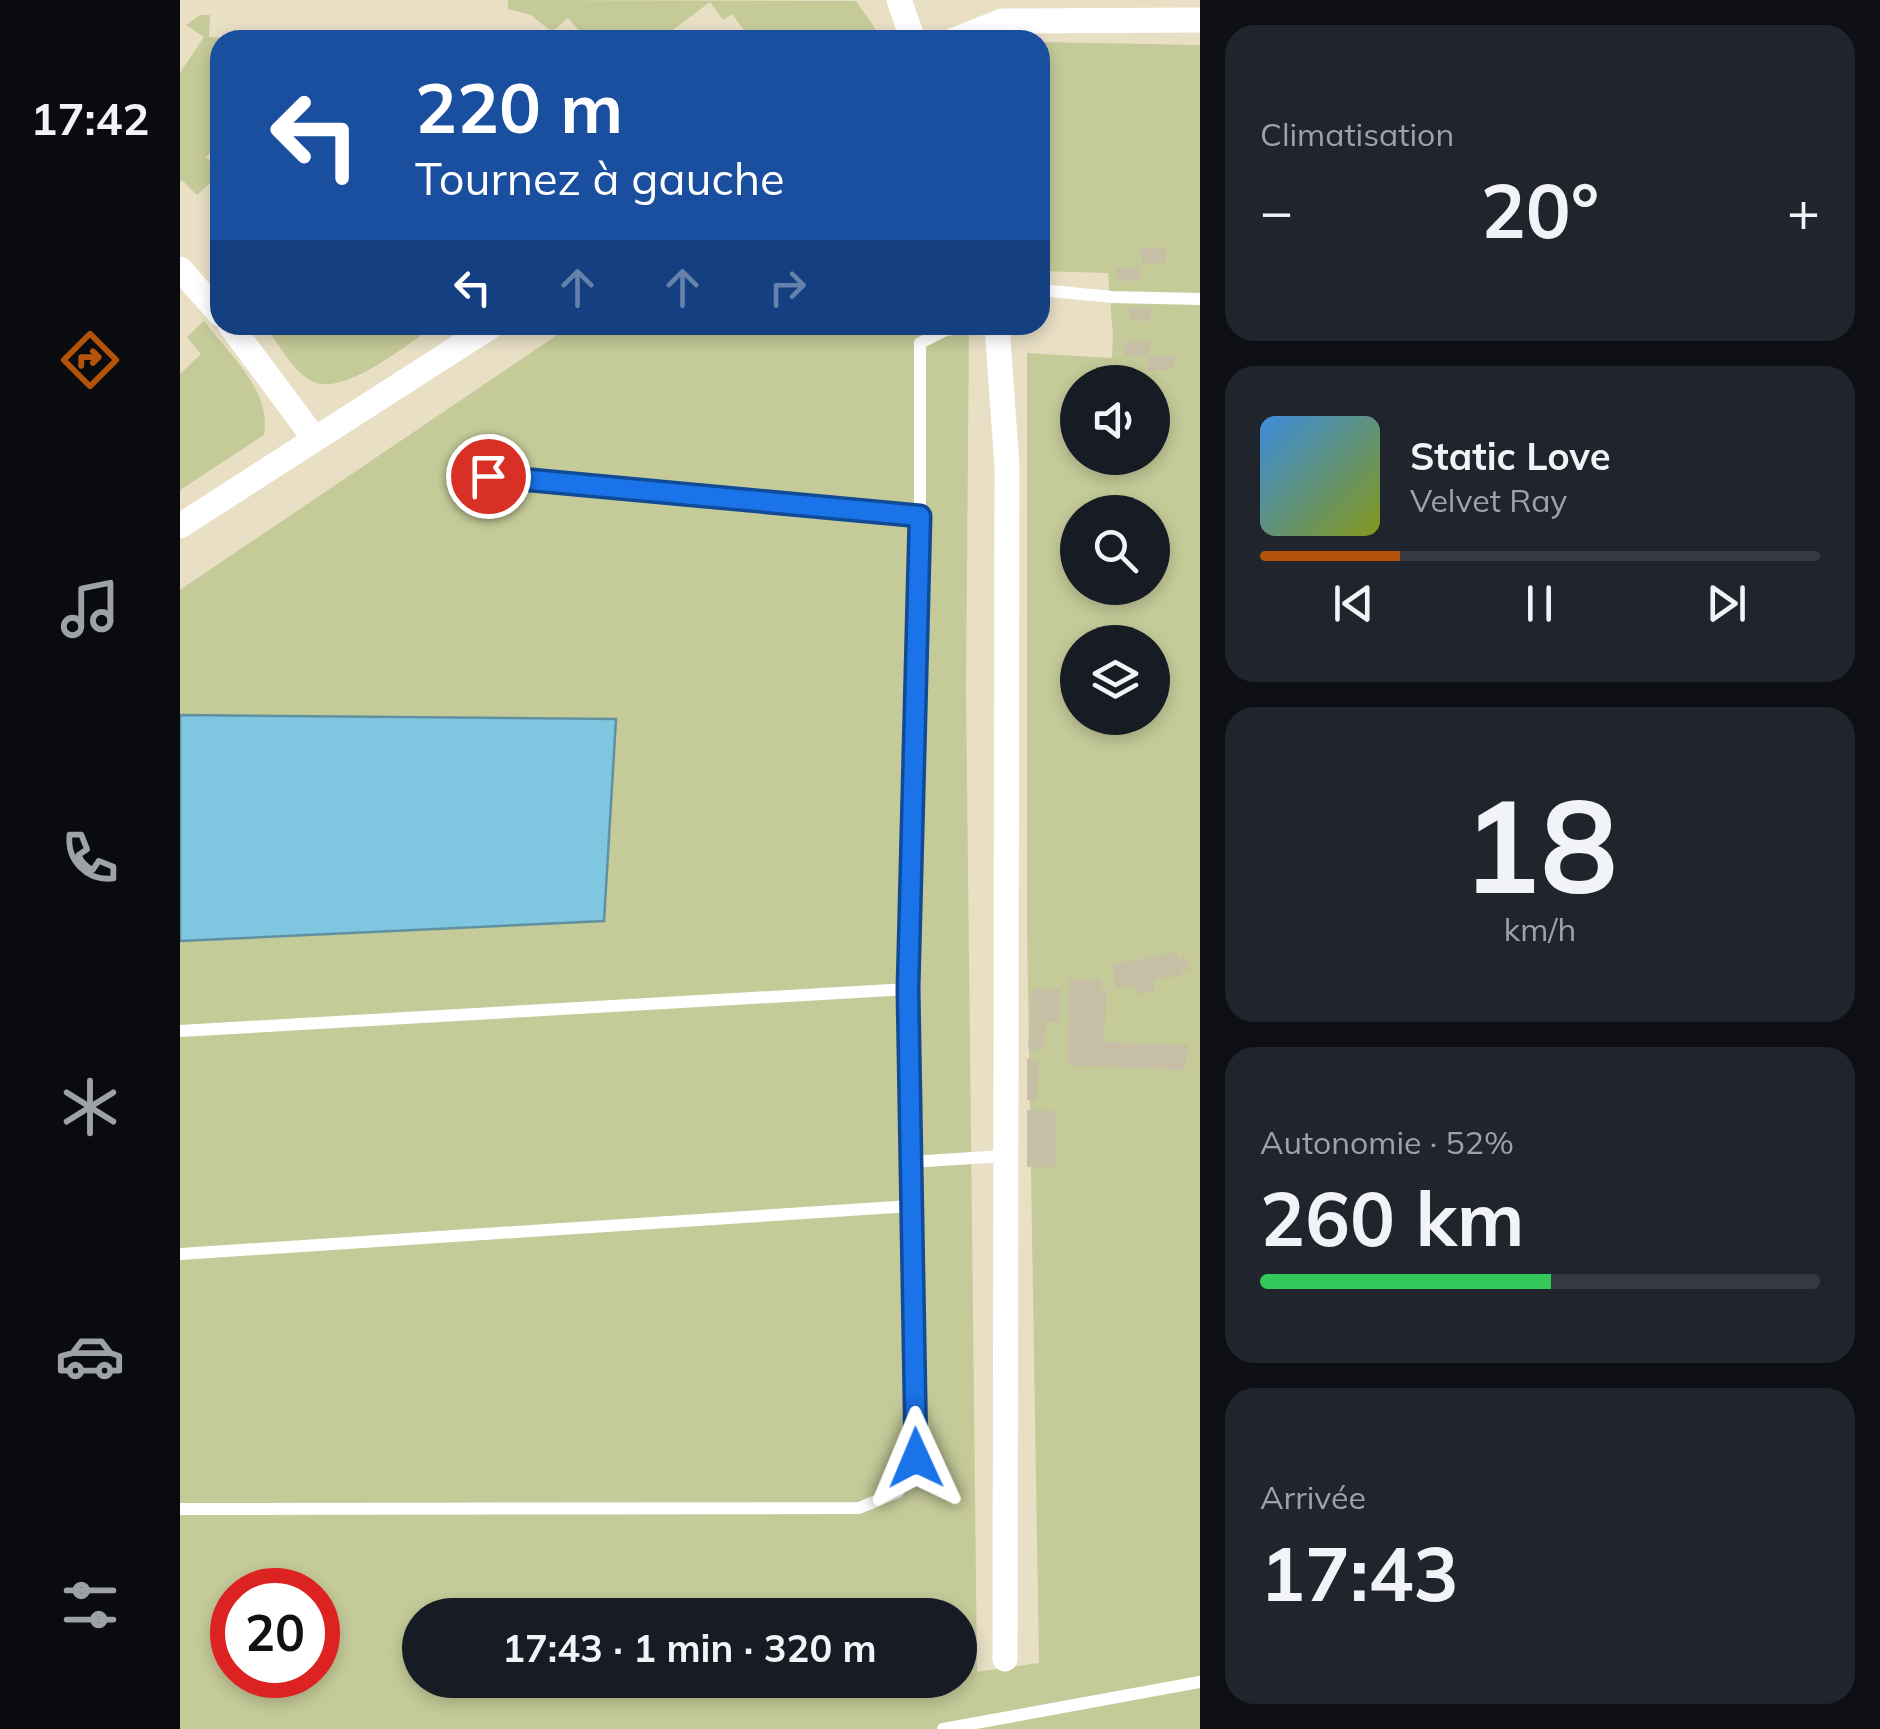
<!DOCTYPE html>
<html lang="fr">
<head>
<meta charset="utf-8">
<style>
  body { margin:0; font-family:Mulish,sans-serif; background:#20242c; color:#f1f3f6; height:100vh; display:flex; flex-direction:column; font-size:38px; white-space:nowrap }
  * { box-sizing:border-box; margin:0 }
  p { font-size:32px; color:#9ea1a6 }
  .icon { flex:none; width:55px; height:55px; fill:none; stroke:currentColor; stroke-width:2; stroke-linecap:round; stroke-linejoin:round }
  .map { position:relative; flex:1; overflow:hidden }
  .drawer { display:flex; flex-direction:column; gap:25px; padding:25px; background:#0d0f14; width:680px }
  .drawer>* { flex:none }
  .guide { position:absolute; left:30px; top:30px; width:840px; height:305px; border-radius:30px; box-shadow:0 5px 15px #0003; background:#1a4fa0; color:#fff; overflow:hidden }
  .buttons { position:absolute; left:880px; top:365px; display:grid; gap:20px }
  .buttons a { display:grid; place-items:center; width:110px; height:110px; border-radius:50%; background:#171b24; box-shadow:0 5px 15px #0003; font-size:50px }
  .speed { position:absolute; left:30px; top:1568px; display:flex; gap:20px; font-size:50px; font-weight:700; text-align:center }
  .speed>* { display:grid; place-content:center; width:130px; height:130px; border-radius:50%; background:#171b24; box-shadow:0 5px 15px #0003; line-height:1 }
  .speed .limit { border:15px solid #d22; background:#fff; color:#111 }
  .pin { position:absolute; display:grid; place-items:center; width:85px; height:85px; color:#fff; margin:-42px; border:5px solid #fff; border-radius:50%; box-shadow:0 2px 10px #0007 }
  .me { position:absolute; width:110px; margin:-55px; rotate:359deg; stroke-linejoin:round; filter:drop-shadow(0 0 8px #0008) }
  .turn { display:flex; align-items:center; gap:35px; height:210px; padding:0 40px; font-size:45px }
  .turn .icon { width:130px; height:130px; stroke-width:2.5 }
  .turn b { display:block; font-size:70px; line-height:85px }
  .lanes { display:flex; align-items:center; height:95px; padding:0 40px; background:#0003; justify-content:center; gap:50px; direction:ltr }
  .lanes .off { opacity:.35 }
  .big { font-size:75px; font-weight:700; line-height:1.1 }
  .drawer .tile { flex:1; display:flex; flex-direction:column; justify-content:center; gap:15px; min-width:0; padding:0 35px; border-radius:30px; background:#20242c }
  .drawer .dial { align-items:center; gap:0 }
  .dial b { font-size:130px; line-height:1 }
  .song { display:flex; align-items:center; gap:30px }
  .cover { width:120px; height:120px; border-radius:15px; background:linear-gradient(135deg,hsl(210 70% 55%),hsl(70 70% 35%)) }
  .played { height:10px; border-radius:5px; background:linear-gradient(90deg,#b45309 25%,#363941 25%) }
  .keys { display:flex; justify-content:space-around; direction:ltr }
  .heat { display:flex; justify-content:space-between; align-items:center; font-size:55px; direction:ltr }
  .charge { height:15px; border-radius:8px; background:linear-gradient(90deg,#34c759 52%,#363941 0) }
  .trip { position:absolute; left:222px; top:1598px; width:575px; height:100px; border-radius:50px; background:#171b24; box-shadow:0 5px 15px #0003; font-weight:700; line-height:100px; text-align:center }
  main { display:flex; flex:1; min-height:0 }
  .tabs { display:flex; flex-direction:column; width:180px; justify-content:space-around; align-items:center; background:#090b0e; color:#9ea1a6 }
  .tabs .icon { width:70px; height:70px }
  .tabs .active { color:#b45309 }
  .tabs b { font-size:45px; color:#f1f3f6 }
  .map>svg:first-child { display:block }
  .green { fill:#c5ca99; fill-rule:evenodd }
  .water { fill:#7fc6e1; stroke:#6091a1; stroke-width:2.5 }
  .building { fill:#c7bfa5 }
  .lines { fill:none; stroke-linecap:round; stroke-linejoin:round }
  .service { stroke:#fff; stroke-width:12 }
  .minor { stroke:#fff; stroke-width:25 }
  .route-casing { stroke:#114b97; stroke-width:25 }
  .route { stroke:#1a73e8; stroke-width:18 }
</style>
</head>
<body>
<main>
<nav class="tabs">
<b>17:42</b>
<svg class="icon active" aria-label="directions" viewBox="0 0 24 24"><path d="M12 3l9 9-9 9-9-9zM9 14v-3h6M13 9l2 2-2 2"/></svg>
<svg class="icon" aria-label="music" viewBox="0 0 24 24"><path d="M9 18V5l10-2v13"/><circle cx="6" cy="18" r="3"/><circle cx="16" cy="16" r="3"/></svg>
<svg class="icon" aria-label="phone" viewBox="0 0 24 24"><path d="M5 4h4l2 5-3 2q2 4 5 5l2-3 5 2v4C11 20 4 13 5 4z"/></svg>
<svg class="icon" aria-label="climate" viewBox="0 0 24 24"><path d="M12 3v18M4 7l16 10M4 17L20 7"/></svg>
<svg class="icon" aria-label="car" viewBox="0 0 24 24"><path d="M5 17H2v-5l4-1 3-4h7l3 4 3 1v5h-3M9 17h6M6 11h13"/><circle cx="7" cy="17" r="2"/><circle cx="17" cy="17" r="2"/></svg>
<svg class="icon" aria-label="filters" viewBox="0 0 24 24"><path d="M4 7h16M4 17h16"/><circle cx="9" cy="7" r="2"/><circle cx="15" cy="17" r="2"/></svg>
</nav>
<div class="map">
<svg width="1020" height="1729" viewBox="0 0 1020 1729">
  <rect width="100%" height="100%" fill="#e8dfc5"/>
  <path class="green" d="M328,0l348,1 25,36 -4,3h-138l8,-6 -15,-20 -9,6 -13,-18 -51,38h-72l-19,-22 -16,14 -21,-17 -23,-6z
    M20,15h10l-1,22 47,3h-36v103l-14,14 14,17 -23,21 -15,-15 -2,2v-109l24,-36 -18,-12z
    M860,42l160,3v1684h-1020v-788l424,-20 12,-201 -436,-5v-125l392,-265h397l-3,366 11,981 62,-9 -12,-737v-573l85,5 1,-23 -5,-62 -68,-2zM898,382h74v76h-74zM898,512h74v76h-74zM898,642h74v76h-74zM52,1590h86v85h-86zM240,1615h540v65h-540z
    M24,321c25,33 68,70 60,114l-84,55v-116l21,-20 -14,-17z
    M84,325h172c-28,18 -94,75 -126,55 -19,-11 -32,-38 -46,-55z"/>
  <path class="water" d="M0,715l436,4 -12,202 -424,20z"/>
  <path class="building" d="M986,247v16h-24l-2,-15z
    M959,267l1,14h-23l-1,-13z
    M971,307l-1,14h-20l-1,-13z
    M969,341l1,15h-26v-14z
    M995,355l-1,14 -26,2v-15z
    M997,952l1,7 9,-2 3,13 -9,2 1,4 -28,3 1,12 -18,3 -3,-9 -18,3 -4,-23z
    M889,979l33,1 -1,9 6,1 -3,52 84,3 -3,25 -118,-5z
    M852,989h28l-1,33h-13l-3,29 -15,-2z
    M847,1059l12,1 -2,40h-10z
    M847,1110l30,1 -2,56h-28z"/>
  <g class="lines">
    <path class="service" d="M860,290l72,7 88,2
      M309,476l431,40
      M0,1031l728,-42
      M730,1162l94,-6
      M0,1254l731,-48
      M0,1509l679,-1 39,-16 19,-34 -9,-469 12,-473v-173l26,-13 31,-5
      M763,1729l257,-47"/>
    <path class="minor" d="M719,0l14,40
      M774,40l48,-19 198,-1
      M0,269l40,45
      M50,325l84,113
      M817,325l10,142 -2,1192
      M0,526l313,-201"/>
  </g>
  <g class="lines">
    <defs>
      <path id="route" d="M308,476l432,40 -12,473 8,469"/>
    </defs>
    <use href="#route" class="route-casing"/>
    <use href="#route" class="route"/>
  </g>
</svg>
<div class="buttons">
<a><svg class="icon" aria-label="sound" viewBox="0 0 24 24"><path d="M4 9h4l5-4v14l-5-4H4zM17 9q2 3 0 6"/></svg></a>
<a><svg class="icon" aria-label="search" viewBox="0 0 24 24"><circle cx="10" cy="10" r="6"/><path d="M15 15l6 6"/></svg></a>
<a><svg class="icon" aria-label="layers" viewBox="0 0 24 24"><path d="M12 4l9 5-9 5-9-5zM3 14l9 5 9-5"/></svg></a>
</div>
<div class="speed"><div class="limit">20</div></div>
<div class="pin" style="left:308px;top:476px;background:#d93025"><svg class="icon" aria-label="arrive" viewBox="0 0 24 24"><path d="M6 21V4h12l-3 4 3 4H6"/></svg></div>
<svg class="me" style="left:736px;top:1458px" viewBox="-20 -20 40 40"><path d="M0-17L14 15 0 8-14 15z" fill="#1a73e8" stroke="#fff" stroke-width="4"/></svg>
<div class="trip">17:43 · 1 min · 320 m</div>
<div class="guide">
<div class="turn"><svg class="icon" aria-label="left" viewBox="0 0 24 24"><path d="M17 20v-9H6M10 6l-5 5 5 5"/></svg><div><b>220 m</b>Tournez à gauche</div></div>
<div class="lanes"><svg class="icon" aria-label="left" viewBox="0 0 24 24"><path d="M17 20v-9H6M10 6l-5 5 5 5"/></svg><svg class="icon off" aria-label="ahead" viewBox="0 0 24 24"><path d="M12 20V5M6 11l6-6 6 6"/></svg><svg class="icon off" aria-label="ahead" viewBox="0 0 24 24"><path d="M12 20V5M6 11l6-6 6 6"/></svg><svg class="icon off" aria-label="right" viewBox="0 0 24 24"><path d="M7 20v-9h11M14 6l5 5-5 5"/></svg></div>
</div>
</div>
<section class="drawer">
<div class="tile"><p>Climatisation</p>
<div class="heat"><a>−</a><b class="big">20°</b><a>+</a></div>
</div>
<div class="tile">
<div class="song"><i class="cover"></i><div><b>Static Love</b><p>Velvet Ray</p></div></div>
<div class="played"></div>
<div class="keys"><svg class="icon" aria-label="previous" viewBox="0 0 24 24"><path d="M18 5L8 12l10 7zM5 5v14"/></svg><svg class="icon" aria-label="pause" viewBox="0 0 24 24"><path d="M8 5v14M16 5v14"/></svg><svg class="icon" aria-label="next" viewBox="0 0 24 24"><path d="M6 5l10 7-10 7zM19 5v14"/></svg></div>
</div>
<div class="tile dial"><b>18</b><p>km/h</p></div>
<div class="tile"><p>Autonomie · 52%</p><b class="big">260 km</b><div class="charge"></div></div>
<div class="tile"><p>Arrivée</p><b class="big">17:43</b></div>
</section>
</main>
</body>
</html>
